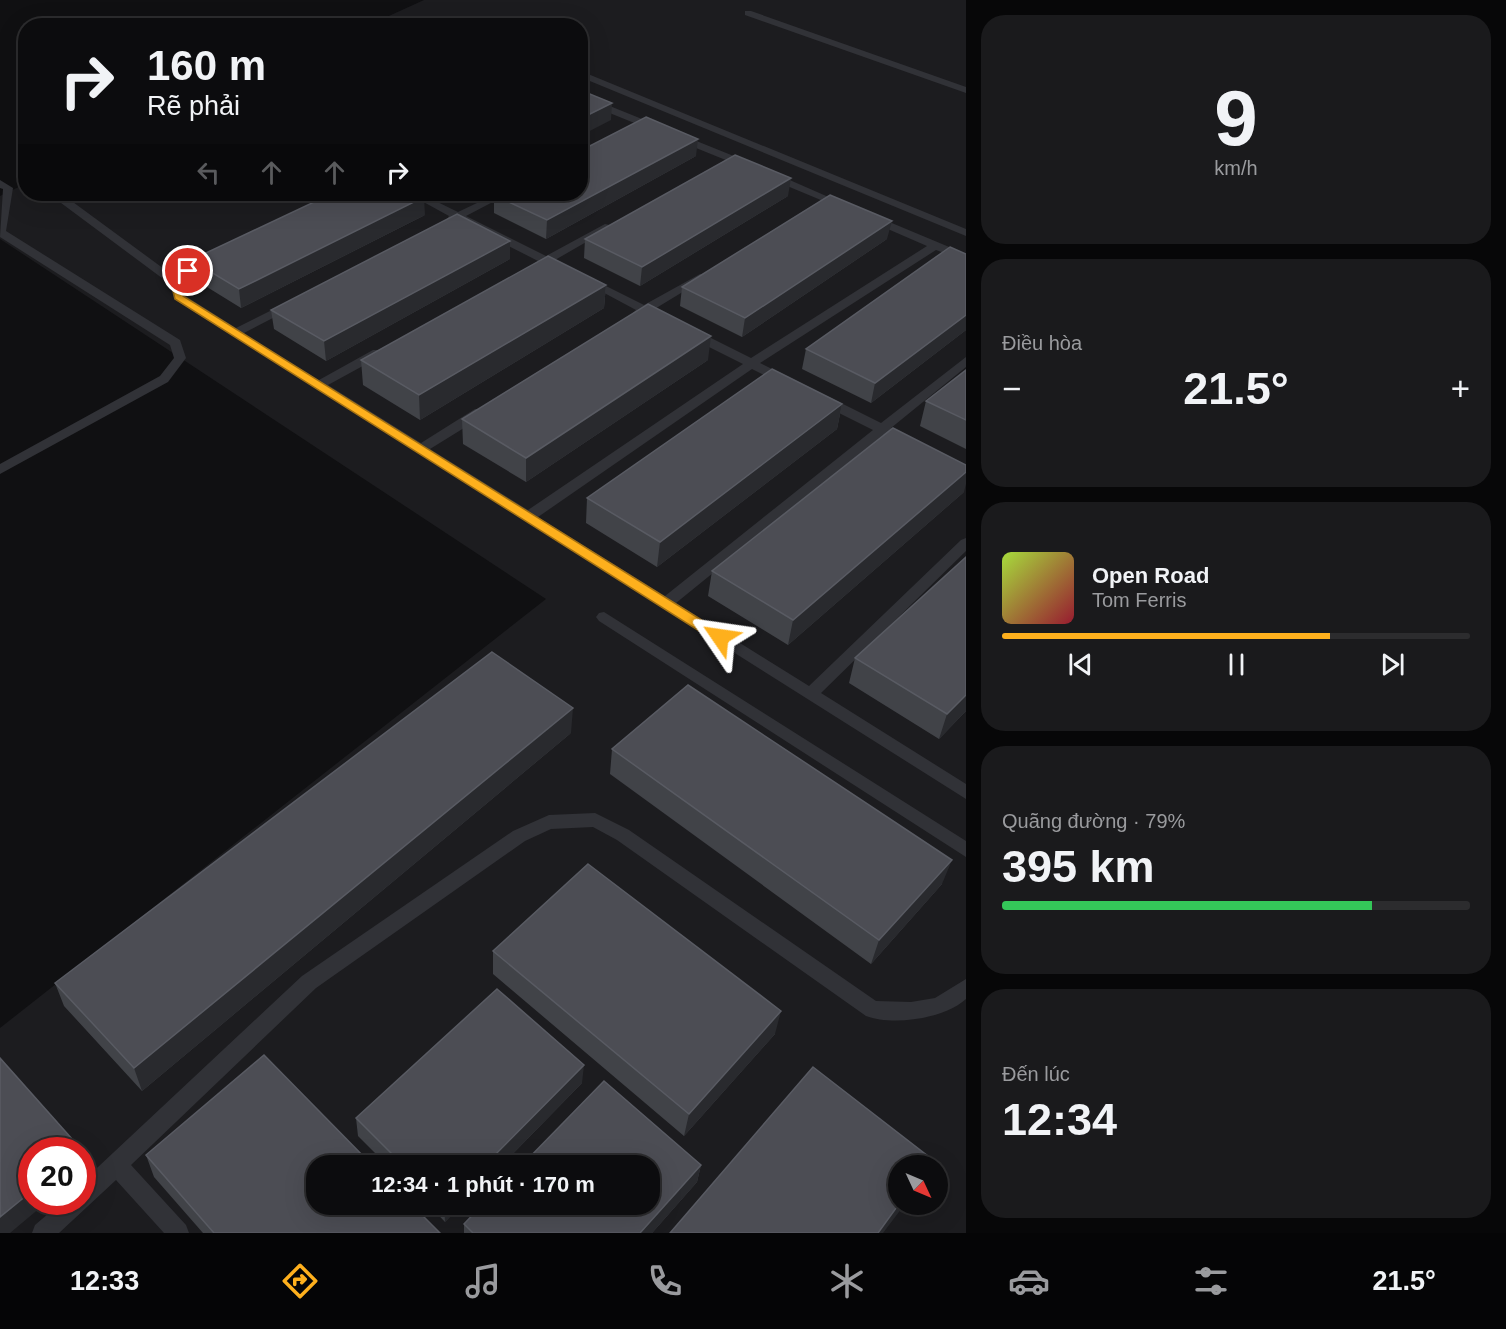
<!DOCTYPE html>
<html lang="vi">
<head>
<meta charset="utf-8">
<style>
  body { margin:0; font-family:Helvetica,sans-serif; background:#1a1a1c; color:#f1f3f6; height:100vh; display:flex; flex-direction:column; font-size:22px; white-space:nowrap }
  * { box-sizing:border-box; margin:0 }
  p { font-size:20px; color:#9a9b9e }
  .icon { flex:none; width:33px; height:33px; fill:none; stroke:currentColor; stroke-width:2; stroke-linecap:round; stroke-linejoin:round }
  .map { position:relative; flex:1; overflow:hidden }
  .side { display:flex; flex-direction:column; gap:15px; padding:15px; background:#070708; width:540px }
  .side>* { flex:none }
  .top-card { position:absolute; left:18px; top:18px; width:570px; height:183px; border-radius:24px; box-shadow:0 6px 24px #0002,0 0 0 2px #2c2c2e; background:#0c0c0e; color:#f1f3f6; overflow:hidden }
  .needle { width:39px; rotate:134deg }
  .buttons { position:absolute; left:888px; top:1155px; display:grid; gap:12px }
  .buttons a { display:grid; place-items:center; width:60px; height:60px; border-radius:50%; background:#0c0c0e; box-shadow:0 6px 24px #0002,0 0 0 2px #2c2c2e; font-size:30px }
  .speed { position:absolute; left:18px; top:1137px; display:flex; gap:12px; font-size:30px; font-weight:700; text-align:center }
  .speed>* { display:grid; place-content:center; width:78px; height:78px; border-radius:50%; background:#0c0c0e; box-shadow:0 6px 24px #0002,0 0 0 2px #2c2c2e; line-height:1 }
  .speed .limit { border:9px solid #d22; background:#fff; color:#111 }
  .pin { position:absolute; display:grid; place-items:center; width:51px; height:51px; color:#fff; margin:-26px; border:3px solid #fff; border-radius:50%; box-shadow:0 2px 6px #0007 }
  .me { position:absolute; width:66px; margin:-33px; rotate:302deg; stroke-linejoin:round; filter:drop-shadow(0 0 4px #0008) }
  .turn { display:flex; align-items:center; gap:21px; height:126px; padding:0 30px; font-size:27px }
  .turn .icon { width:78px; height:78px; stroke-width:2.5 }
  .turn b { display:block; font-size:42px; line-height:51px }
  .lanes { display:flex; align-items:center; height:57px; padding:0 30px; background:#0003; justify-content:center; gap:30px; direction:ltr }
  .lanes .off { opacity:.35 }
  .big { font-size:45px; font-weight:700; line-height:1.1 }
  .side .tile { flex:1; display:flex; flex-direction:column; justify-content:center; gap:9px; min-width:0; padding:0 21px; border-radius:24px; background:#1a1a1c }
  .side .dial { align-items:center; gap:0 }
  .dial b { font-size:78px; line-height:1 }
  .song { display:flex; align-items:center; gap:18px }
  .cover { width:72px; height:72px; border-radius:9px; background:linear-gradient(135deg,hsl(80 70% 55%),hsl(350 70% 35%)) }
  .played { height:6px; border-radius:3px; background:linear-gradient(90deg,#feb01d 70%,#2c2c2e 70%) }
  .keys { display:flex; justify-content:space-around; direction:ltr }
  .heat { display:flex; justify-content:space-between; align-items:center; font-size:33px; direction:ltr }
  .charge { height:9px; border-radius:4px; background:linear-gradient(90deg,#34c759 79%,#2c2c2e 0) }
  .trip { position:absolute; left:306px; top:1155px; width:354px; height:60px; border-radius:24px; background:#0c0c0e; box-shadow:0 6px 24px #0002,0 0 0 2px #2c2c2e; font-weight:700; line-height:60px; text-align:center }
  .tab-bar { display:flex; height:96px; justify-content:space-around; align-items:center; background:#050506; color:#9a9b9e }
  .tab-bar .icon { width:42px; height:42px }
  .tab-bar .on { color:#feb01d }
  .tab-bar b { font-size:27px; color:#f1f3f6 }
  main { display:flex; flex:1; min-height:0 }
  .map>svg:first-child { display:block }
  .built { fill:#1c1c1f; fill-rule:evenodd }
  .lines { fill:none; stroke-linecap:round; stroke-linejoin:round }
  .lane { fill:#313237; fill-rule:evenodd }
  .wall { fill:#414348 }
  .shaded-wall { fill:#292a2e }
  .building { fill:#4c4d54; stroke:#595b63; stroke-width:1.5 }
  .route { fill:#feb01d; stroke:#a57213; stroke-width:1.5 }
</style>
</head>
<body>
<main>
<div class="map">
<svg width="966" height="1233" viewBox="0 0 966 1233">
  <rect width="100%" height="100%" fill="#101012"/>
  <path class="built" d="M424,0h542v1233h-966v-205l546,-429 -546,-360v-43l25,-12 1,10h554v-168l-211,-1zM32,1150h50v52h-50zM316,1166h334v38h-334zM898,1166h40v38h-40z"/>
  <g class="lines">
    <path class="lane" d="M745,11h6l215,76v6l-221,-78z
      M588,74l378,155v7l-381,-157 -2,-2z
      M580,94l171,69 1,2 -9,2 -163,-66z
      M768,174h8l73,32 -9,2 -72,-30z
      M0,180l13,8 -7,43 174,109 6,18 -18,24 -168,92v-10l160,-88 14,-18 -4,-13 -170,-108 3,-48 -3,-1z
      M53,194h9l113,83c9,-9 26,-22 39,-20v4l-22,12 -10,11 2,11 52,33 50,-25h8v4l-50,26 75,47 54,-30h8v6l-53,29 93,58 54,-34h10l1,3 -1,3 -55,34 98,61 215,-146 -54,-27v-6h8l54,27 176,-112 -60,-26v-4h8l91,38v7l-30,-11 -176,113 30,15v6h-8l-30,-15 -214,148 127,79 208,-166 -54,-27v-6h10l52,26 85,-66v10l-75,61 20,12 -2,3h-10l-16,-8 -207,168 133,83 152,-146 5,-2v13l-145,142 145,91v15l-792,-500 -4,-15 -117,-87z
      M409,194h12l37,18 38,-18h12l-42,22 80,40 59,-32 9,2 -59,34 12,8 -6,3 -15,-6 -10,1 -2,-2 4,-3 -80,-41 -10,1 -1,-2 2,-3z
      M700,274l4,1v4l-51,31 13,8 -6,4 -15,-7 -11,2 -2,-3 4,-4 -54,-29 2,-2h8l52,26z
      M604,612l362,229v16l-367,-236 -3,-4 3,-4z
      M595,813l34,17 247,171 35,1 24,-4 31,-19v20c-22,20 -73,27 -100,17l-249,-176 -24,-13 -42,2 -26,12 -209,147 -185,177 55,60 3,8h-25l-48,-53 -57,53h-27l3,-8 27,-23h20v-20l220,-206 211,-145 36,-16z"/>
  </g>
  <path class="wall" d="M696,156l-150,83 -52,-26v-18z
    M788,196l-148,90 -56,-28 1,-19z
    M425,215l-184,93 -47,-29 -3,-19z
    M887,239l-145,98 -62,-31 2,-19z
    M966,254v76l-95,73 -69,-34 4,-20z
    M510,259l-184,102 -52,-32 -3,-19z
    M606,285l-2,23 -184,112 -57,-35 -2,-25z
    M708,360l-182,122 -63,-38 -1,-25z
    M966,370v79l-46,-23 6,-25z
    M842,404l-5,25 -180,138 -71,-44 1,-25z
    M964,492l-176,153 -80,-49 4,-25z
    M855,658l111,53 -27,28 -90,-56z
    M571,733l-429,358 -78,-85 -9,-23z
    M612,749l330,135 -71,80 -261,-190z
    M493,951l282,83 -91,102 -191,-162z
    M582,1083l-81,83h-113l-30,-30 -2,-18z
    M146,1155l294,78h-237l-49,-56z
    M701,1165l-4,17 -45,51h-188v-9z
    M428,1204h34l-17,18z"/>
  <path class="shaded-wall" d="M612,103l-1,17 -31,16v-17z
    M698,139l-2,17 -150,83 1,-19z
    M791,178l-3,18 -148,90 2,-19z
    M424,197l1,18 -184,93 -2,-19z
    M892,221l-5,18 -145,98 3,-19z
    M510,241v18l-184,102 -2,-20z
    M606,285l-2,23 -184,112 -1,-25z
    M966,315v15l-95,73 4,-20z
    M711,336l-3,24 -182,122v-24z
    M842,404l-5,25 -180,138 3,-25z
    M966,472v12l-2,8 -176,153 5,-25z
    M966,695v16l-27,28 8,-25z
    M573,708l-2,25 -429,358 -8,-23z
    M952,860l-10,24 -71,80 8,-24z
    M781,1011l-6,23 -91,102 5,-22z
    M584,1065l-2,18 -81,83h-17z
    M82,1153l6,13 -6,5z
    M701,1165l-4,17 -45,51h-12z
    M32,1191v11h15l-37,31h-10v-16z
    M445,1204h17l-17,18 -1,-17z
    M899,1204h6l-22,29h-5z"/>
  <path class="building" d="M580,90l32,13 -32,16z
    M646,117l52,22 -151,81 -53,-25 3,-1h83v-43z
    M735,155l56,23 -149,89 -57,-28z
    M331,194h87l6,3 -185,92 -48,-29z
    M830,195l62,26 -147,97 -63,-31z
    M457,214l53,27 -186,100 -53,-31z
    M950,247l16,7v61l-91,68 -69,-34z
    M548,256l58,29 -187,110 -58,-35z
    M648,304l63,32 -185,122 -64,-39z
    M772,369l70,35 -182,138 -73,-44z
    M966,370v50l-40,-19z
    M893,428l73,37v7l-173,148 -81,-49z
    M966,557v138l-19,19 -92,-56z
    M492,652l81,56 -439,360 -79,-85z
    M688,685l264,175 -73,80 -267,-191z
    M588,864l193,147 -92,103 -196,-163z
    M497,989l87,76 -100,101h-80l-48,-48z
    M264,1055l109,111h-57v38h95l29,29h-226l-68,-78z
    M0,1058l81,91 -2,1h-47v41l-32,26z
    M813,1067l120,93 -4,6h-31v38h1l-21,29h-208z
    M604,1081l97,84 -61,68h-167l-9,-9 19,-20h167v-38h-129z"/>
  <path class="route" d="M184,269l9,2 -11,13 1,12 541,338v7h-9l-540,-342 -4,-16z"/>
</svg>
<div class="buttons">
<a><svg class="needle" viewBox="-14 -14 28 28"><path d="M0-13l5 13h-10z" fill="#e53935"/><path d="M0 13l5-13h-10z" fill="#9a9b9e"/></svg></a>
</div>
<div class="speed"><div class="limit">20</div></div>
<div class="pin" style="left:188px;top:271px;background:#d93025"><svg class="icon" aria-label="arrive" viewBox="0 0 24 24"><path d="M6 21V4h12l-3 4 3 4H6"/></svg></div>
<svg class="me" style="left:720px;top:637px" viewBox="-20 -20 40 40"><path d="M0-17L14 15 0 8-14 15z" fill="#feb01d" stroke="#fff" stroke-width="4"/></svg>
<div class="trip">12:34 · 1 phút · 170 m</div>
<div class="top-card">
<div class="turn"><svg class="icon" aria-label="right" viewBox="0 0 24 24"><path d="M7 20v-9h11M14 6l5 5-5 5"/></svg><div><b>160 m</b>Rẽ phải</div></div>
<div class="lanes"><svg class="icon off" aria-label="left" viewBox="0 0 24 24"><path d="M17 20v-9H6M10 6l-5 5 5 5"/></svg><svg class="icon off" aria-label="ahead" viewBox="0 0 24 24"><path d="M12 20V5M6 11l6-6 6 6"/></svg><svg class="icon off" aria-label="ahead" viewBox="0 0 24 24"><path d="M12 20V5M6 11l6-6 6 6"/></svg><svg class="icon" aria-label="right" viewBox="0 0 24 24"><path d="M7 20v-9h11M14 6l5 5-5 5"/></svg></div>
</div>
</div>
<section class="side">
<div class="tile dial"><b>9</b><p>km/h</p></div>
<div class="tile"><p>Điều hòa</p>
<div class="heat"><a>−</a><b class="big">21.5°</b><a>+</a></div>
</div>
<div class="tile">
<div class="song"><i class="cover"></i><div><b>Open Road</b><p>Tom Ferris</p></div></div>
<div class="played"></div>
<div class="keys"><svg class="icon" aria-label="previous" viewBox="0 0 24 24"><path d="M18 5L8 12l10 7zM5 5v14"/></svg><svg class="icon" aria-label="pause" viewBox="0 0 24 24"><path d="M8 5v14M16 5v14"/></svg><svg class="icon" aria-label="next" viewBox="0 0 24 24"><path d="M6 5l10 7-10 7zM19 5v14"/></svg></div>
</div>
<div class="tile"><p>Quãng đường · 79%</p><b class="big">395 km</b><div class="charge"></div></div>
<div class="tile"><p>Đến lúc</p><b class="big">12:34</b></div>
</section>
</main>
<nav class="tab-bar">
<b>12:33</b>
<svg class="icon on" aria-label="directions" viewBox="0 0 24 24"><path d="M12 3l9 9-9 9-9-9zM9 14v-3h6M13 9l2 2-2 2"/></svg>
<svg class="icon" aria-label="music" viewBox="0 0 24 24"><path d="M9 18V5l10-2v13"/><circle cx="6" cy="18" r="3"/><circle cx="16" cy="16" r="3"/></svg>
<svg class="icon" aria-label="phone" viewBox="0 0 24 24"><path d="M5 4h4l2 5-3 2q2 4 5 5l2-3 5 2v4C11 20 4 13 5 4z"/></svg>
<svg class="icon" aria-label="climate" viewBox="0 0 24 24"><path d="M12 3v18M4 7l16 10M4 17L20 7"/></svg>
<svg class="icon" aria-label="car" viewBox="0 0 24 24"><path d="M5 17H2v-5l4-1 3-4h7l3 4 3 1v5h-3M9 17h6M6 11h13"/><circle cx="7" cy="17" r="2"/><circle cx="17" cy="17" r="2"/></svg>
<svg class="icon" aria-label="filters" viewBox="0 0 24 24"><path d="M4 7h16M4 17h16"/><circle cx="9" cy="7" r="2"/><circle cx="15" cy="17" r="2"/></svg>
<b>21.5°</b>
</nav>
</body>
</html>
